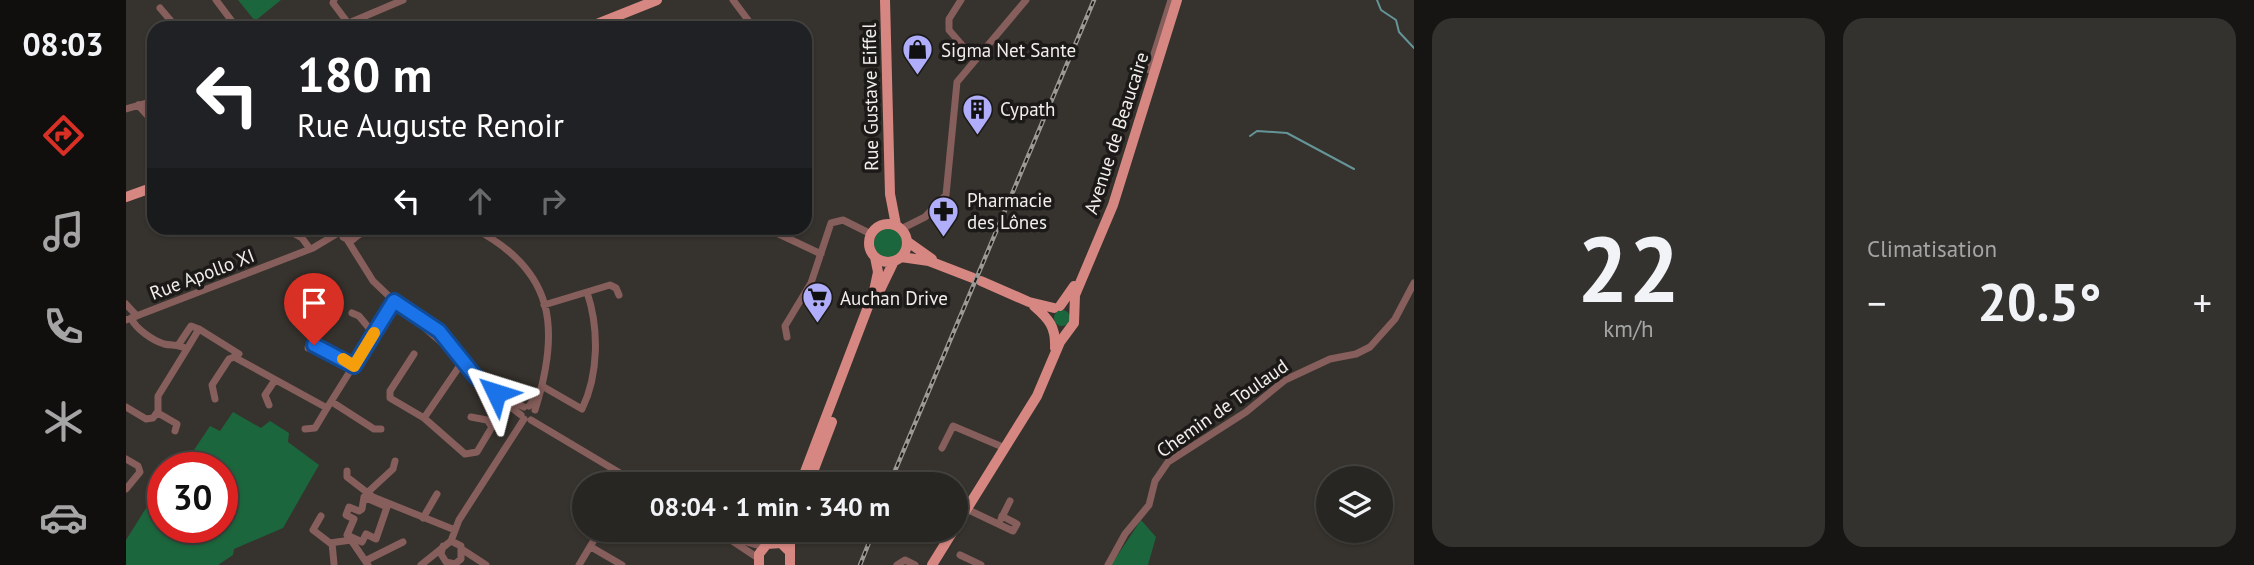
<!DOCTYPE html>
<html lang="fr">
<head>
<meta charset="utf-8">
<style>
  body { margin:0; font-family:"PT Sans",sans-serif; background:#34322f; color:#f1f3f6; height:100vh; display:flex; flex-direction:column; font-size:26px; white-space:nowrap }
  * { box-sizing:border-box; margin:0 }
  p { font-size:23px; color:#a5a5a5 }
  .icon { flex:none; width:38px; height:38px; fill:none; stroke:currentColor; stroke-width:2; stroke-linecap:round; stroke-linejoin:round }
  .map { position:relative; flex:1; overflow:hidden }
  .details { display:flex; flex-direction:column; gap:18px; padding:18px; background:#161513; width:840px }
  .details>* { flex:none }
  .banner { position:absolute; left:21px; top:21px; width:665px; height:214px; border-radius:21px; box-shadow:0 2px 5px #0004,0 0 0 2px #444340; background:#202124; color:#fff; overflow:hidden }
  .controls { position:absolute; left:1190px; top:466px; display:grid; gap:14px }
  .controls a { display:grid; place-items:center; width:77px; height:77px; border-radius:50%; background:#282622; box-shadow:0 2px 5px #0004,0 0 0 2px #444340; font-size:35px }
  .speed { position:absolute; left:21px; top:452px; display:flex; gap:14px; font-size:35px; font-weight:700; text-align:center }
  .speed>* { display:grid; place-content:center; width:91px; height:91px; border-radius:50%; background:#282622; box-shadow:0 2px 5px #0004,0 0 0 2px #444340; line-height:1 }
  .speed .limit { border:10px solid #d22; background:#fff; color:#111 }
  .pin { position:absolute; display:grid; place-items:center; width:60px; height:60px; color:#fff; margin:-72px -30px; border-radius:50% 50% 50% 0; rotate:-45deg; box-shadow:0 0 7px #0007 }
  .pin .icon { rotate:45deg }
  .me { position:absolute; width:77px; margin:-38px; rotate:311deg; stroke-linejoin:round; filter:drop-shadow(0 0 5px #0008) }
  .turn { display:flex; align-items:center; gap:24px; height:147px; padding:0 35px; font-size:32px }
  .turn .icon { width:91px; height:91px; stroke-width:2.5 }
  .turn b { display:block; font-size:49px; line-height:60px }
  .lanes { display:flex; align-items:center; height:66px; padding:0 35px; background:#0003; justify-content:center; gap:35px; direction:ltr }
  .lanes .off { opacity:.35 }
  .big { font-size:52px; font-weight:700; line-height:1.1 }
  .details .widget { flex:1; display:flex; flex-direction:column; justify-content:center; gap:10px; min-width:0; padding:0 24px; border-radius:21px; background:#34322f }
  .details .dial { align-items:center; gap:0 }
  .dial b { font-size:91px; line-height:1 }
  .heat { display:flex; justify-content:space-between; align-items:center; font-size:38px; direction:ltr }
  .details .tiles { flex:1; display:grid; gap:18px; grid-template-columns:repeat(2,1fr) }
  .trip { position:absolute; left:446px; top:472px; width:396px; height:70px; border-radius:35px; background:#282622; box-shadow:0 2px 5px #0004,0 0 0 2px #444340; font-weight:700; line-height:70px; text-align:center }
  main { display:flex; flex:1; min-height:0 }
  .tabs { display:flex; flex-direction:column; width:126px; justify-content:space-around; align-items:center; background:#100f0e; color:#a5a5a5 }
  .tabs .icon { width:49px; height:49px }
  .tabs .on { color:#d93025 }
  .tabs b { font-size:32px; color:#f1f3f6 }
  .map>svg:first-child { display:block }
  .green { fill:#1c663d }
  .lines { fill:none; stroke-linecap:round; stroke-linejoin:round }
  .stream { stroke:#659598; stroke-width:2 }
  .minor { stroke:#865e5b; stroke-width:7 }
  .major { stroke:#d78782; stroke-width:10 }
  .rail-casing { stroke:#9c9995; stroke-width:4.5 }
  .rail { stroke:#1c1a18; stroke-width:2; stroke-dasharray:5; stroke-linecap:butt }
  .route-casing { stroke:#114b97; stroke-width:18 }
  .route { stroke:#1a73e8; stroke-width:12 }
  .slow { stroke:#f59e0b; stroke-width:12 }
  .labels { text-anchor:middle; stroke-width:7; stroke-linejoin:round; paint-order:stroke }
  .poi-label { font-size:19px; fill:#f1eeeb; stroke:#1c1a18; text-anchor:start }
  .street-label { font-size:19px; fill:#f1eeeb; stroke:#1c1a18 }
</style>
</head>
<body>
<main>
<nav class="tabs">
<b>08:03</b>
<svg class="icon on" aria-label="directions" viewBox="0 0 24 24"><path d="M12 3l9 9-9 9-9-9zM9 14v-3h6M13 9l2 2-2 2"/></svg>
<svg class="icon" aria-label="music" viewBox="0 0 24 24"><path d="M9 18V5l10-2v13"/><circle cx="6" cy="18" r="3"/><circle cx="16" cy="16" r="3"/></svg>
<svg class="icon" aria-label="phone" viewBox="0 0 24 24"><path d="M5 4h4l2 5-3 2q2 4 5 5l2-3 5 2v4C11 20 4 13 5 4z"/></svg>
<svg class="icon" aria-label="climate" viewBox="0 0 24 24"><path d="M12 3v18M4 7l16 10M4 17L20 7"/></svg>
<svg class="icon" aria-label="car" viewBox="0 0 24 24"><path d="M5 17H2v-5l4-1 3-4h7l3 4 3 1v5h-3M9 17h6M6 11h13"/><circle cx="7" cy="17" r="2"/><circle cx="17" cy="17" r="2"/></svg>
</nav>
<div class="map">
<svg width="1288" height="565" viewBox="0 0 1288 565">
  <rect width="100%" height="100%" fill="#36322d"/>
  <path class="green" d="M112,0h43l-26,21z
    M748 243a15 15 0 1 1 30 0a15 15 0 1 1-30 0Z
    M928 318a8 8 0 1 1 16 0a8 8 0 1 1-16 0Z
    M107,412l28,16 9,-7 19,12 -1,9 31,23 -36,63 -49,21 -1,6 -15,10h-92v-25l37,-59v46h59v-60h-51l5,-7 8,5 26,-39 10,5z
    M1015,520l15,17 -8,28h-37z"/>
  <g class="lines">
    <path class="stream" d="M1251,0l4,10 15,10 3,12 15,16
      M1124,136l7,-5 30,2 67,36"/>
    <path class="minor" d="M90,0l21,28
      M208,0l-1,3 15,20
      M607,0l21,28
      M835,0l-12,19v11l25,29
      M34,8l17,20
      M211,28l66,-28
      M1023,70l22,-70
      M12,105l16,18
      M0,109l28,-8
      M158,228l18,10 8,11
      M219,228l-2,9 8,4 6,-5 -2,-8
      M347,228c82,42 88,100 62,182
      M640,228l55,26
      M775,229l24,-12 21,-22 11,-113 69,-82
      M231,236l13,-8
      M0,304l11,12
      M418,305l66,-20 6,3 3,7
      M226,313l7,3 15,18
      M0,320l187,-72 30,-18
      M73,329l40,25
      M661,337l-2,-11 26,-43 20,-60 12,-3 28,14
      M53,344l12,-18 8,3 -12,20
      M182,348l13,-2 33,20
      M288,354l-24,37v7l34,20
      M337,361l-69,-60 45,30 43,54 39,30
      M337,361l-39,57 41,36 12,-2 15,-25 -5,-7 -16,-3
      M416,386l40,23c17,-35 17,-81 5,-117
      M375,396l23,11
      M89,399l-3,-14 17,-26 5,-2 93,51 67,-107 -21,-20 -25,-40
      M206,402l42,27h7
      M143,405l-4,-10 10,-15
      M403,406l8,-11
      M0,407l20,12 7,-1 5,-7v-15l29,-47c-9,-5 -14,-3 -23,-5 -12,-4 -28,-15 -33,-26
      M32,413l19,11 -2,7
      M405,420l109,65
      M179,429l10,-1 12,-20
      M816,448l11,-22 52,22
      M0,459l12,7 2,6 -14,17
      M221,471v6l26,20 82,33
      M811,476l9,9
      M241,493l26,-24 2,-8
      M238,497l23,10 -11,32 -10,-5 -4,8 -15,-7 7,-16 -8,-4 3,-8 10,4 3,-2z
      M830,504l57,27 4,-7 -15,-8
      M195,516l-8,14 17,13 21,-3 17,25
      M297,518l14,-24
      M875,519l9,-18
      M590,530l42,28
      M781,530l10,6 3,-6
      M611,539l26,8
      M325,541l8,-21 65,-101
      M206,543l2,21
      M465,547l31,18
      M337,550l23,15
      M834,555l21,10
      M241,560l36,-18
      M295,565l30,-24 10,5v13l-6,5 -9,-2 -5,-8 2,-8
      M453,565l21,-35
      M771,565l8,-5 10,5
      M982,565l17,-31 24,-29 6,-24 13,-19 78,-50 39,-32 45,-21 26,-5 14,-7 25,-28 19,-36"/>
    <path class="major" d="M759,0l5,194 6,31
      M461,28l70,-28
      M0,197l28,-10
      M743 243a19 19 0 1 1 38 0a19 19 0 1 1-38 0Z
      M782,242l24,17
      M775,257l28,4 44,17
      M855,281l48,21 25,6
      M753,292l15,-31
      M908,306c15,13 22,21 21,42
      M934,306l14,-20
      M674,485l74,-194 4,-19 -3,-15
      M682,485l24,-63
      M633,565v-11l8,-10 14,-1 7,7
      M664,565v-35
      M806,565l105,-169 23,-54 14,-19 1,-28 38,-90 64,-205"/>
    <defs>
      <path id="rail" d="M763,485l205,-485
        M734,565l14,-35"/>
    </defs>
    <use href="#rail" class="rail-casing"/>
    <use href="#rail" class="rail"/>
  </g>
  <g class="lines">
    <defs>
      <path id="route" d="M188,345l40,21 40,-65 45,30 36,45 21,17"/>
    </defs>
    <use href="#route" class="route-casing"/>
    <use href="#route" class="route"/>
    <path class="slow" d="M217,359l11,7 20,-33"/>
  </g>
  <defs>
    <symbol id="shop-pin" viewBox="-11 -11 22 30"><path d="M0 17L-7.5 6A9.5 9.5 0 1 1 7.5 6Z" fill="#b0aefa" stroke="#1c1a18"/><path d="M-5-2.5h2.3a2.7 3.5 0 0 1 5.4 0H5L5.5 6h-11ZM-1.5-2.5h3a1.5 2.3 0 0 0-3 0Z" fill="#111"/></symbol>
    <symbol id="building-pin" viewBox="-11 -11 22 30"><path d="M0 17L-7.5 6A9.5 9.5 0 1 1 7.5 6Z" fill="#b0aefa" stroke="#1c1a18"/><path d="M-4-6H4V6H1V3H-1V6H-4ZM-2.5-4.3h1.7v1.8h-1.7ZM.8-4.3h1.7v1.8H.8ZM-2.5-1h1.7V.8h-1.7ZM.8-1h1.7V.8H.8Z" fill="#111"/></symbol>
    <symbol id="pharmacy-pin" viewBox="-11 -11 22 30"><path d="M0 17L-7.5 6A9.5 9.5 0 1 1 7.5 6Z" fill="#b0aefa" stroke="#1c1a18"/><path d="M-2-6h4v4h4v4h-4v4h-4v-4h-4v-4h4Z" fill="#111"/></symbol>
    <symbol id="supermarket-pin" viewBox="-11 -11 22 30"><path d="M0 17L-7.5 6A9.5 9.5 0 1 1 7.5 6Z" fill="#b0aefa" stroke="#1c1a18"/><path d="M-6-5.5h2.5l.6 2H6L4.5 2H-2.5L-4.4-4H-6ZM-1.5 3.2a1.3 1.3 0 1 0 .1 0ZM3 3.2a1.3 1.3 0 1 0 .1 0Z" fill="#111"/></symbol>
  </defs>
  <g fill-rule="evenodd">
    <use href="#shop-pin" x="774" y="32" width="35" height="47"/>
    <use href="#building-pin" x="834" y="92" width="35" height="47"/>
    <use href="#pharmacy-pin" x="800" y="194" width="35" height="47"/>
    <use href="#supermarket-pin" x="674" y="280" width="35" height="47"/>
  </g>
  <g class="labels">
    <g class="poi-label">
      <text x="815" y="57">Sigma Net Sante</text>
      <text x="874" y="116">Cypath</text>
      <text x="841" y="207">Pharmacie<tspan x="841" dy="22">des Lônes</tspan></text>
      <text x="714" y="305">Auchan Drive</text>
    </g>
    <g class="street-label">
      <text transform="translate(744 97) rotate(-91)" y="7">Rue Gustave Eiffel</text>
      <text transform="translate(990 133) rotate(-72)" y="7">Avenue de Beaucaire</text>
      <text transform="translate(76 274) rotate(-21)" y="7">Rue Apollo XI</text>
      <text transform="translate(1096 408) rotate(-35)" y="7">Chemin de Toulaud</text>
    </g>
  </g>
</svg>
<div class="controls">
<a><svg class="icon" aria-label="layers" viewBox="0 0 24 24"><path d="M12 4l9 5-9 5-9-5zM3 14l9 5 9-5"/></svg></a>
</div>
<div class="speed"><div class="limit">30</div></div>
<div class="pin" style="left:188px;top:345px;background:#d93025"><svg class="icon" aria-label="arrive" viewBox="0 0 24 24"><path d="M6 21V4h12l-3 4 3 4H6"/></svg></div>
<svg class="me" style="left:370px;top:393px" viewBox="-20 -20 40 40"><path d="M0-17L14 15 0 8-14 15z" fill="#1a73e8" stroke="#fff" stroke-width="4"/></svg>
<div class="trip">08:04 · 1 min · 340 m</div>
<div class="banner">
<div class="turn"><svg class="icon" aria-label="left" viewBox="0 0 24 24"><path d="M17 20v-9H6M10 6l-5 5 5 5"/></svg><div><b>180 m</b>Rue Auguste Renoir</div></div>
<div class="lanes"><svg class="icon" aria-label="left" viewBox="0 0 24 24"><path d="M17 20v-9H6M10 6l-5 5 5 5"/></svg><svg class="icon off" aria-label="ahead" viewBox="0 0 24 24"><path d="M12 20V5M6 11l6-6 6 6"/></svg><svg class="icon off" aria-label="right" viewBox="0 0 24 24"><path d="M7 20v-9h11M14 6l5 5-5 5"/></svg></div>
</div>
</div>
<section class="details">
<div class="tiles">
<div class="widget dial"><b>22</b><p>km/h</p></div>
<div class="widget"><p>Climatisation</p>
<div class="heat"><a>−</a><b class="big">20.5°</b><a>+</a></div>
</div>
</div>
</section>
</main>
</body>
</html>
